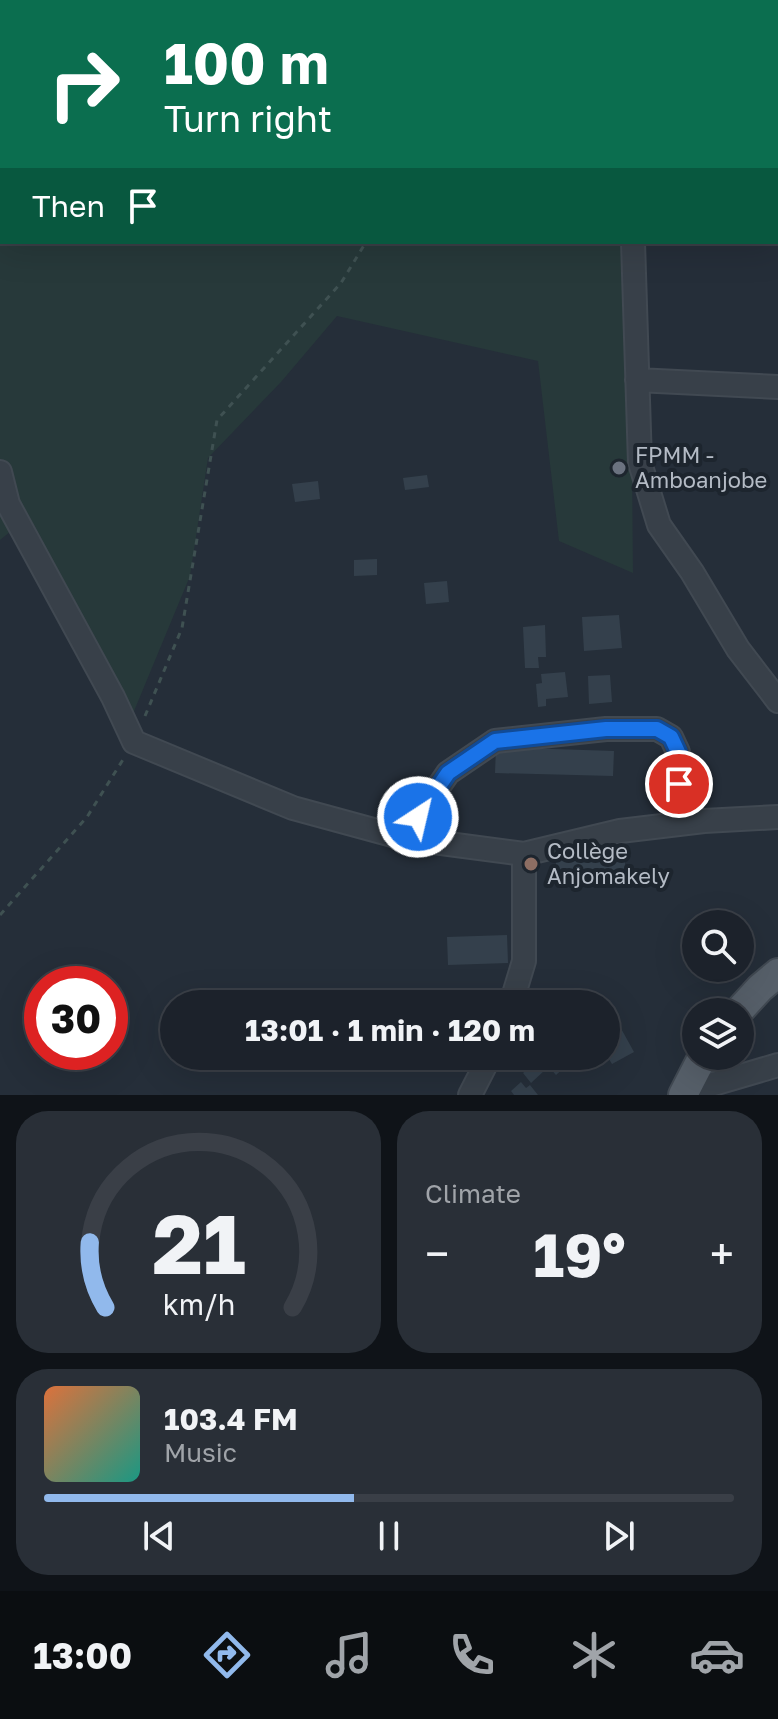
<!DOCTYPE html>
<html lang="en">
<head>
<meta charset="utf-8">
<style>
  body { margin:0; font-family:"Golos Text",sans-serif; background:#292f37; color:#f1f3f6; height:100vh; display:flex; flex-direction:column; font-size:30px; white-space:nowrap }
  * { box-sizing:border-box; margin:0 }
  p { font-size:26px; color:#a0a4a9 }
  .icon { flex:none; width:44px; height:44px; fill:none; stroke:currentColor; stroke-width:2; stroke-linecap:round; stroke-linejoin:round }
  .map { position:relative; height:1095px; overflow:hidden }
  .panel { display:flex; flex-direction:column; gap:16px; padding:16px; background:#0f1318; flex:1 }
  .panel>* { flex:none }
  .top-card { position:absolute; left:0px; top:0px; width:778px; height:244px; box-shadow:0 8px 32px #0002,0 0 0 2px #3a3f47; background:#0b6e4f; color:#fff; overflow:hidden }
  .controls { position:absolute; left:682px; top:910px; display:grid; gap:16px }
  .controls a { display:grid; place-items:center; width:72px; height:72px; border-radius:50%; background:#1c222b; box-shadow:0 8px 32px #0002,0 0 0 2px #3a3f47; font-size:40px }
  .speed { position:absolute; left:24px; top:966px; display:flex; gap:16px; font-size:40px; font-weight:700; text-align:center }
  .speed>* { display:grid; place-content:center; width:104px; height:104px; border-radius:50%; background:#1c222b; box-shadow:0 8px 32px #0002,0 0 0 2px #3a3f47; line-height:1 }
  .speed .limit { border:12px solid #d22; background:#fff; color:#111 }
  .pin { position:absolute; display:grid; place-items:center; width:68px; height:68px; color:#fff; margin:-34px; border:4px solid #fff; border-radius:50%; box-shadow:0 2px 8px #0007 }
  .me { position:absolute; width:88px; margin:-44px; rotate:35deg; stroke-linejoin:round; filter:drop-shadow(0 0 6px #0008) }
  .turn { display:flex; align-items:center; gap:28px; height:168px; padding:0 32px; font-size:36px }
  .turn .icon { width:104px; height:104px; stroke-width:2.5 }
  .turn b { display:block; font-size:56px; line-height:68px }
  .then { display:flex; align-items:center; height:76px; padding:0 32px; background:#0003; gap:16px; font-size:30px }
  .big { font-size:60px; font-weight:700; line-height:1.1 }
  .panel .tile { flex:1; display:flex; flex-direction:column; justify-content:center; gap:12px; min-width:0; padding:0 28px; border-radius:32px; background:#292f37 }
  .panel .dial { align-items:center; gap:0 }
  .dial svg { height:208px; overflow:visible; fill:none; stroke:#3a3f47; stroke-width:7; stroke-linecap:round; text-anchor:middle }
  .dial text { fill:#f1f3f6; stroke:none }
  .song { display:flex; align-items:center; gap:24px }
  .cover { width:96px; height:96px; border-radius:12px; background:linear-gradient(135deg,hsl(20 70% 55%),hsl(170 70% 35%)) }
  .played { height:8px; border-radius:4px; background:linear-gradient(90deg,#91b9ec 45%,#3a3f47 45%) }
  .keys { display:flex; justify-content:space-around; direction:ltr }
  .heat { display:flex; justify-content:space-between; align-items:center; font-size:44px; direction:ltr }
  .panel .tiles { flex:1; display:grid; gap:16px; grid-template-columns:1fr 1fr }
  .tile:last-child { grid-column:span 2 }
  .trip { position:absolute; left:160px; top:990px; width:460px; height:80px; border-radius:40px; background:#1c222b; box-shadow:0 8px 32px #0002,0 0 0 2px #3a3f47; font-weight:700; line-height:80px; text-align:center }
  .tabs { display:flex; height:128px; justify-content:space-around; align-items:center; background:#0b0e11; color:#a0a4a9 }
  .tabs .icon { width:56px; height:56px }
  .tabs .on { color:#91b9ec }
  .tabs b { font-size:36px; color:#f1f3f6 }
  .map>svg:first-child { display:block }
  .green { fill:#27393a }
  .building { fill:#34404c }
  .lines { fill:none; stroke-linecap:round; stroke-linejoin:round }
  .minor-casing { stroke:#414952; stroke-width:26 }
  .major-casing { stroke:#414952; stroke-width:32 }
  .path { stroke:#3f5152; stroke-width:3; stroke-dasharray:6 6; stroke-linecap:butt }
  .minor { stroke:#384049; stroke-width:22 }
  .major { stroke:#565f69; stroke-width:28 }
  .route-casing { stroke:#114b97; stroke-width:20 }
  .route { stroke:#1a73e8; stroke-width:14 }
  .worship-dot { fill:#6b7280; stroke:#1d252e; stroke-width:3 }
  .education-dot { fill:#8d6e63; stroke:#1d252e; stroke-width:3 }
  .labels { text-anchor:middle; stroke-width:8; stroke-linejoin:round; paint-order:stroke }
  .poi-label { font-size:22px; fill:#b4bbc5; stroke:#1d252e; text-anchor:start }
</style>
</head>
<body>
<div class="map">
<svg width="778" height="1095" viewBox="0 0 778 1095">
  <rect width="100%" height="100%" fill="#252e39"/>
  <path class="green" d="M0,0h296l-8,2h-286v76l-2,1z
    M2,112v130h628l3,331 -74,-32 -21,-180 -201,-45 -56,66 -73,76 -18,118 -58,140 -111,-193 -21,17v-427z"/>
  <path class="building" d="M427,475l2,12 -24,3 -2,-12z
    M318,481l2,18 -25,3 -3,-18z
    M377,559v16l-23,1v-16z
    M447,581l2,21 -23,2 -2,-21z
    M619,615l3,33 -38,3 -2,-34z
    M545,625l1,32h-8l1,11h-14l-2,-41z
    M565,672l3,25 -22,2v7l-8,1 -2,-23 6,-1 -1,-9z
    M610,675l2,27 -23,2 -1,-28z
    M496,747l118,4 -1,25 -118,-3z
    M556,857h69v28h-69z
    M507,935l1,28 -60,2 -1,-28z
    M618,1023l16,29 -22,12 -6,-10v-24z
    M543,1056h21l-3,3 6,6 -11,10 -15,-17z
    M537,1060l8,10 -14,13 -8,-10z
    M521,1082l5,6 4,-3 8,10h-24l-3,-4z"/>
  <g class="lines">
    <defs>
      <path id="minor" d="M641,0v2
        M342,2l6,-2
        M0,85h2
        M776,129h2
        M633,242l7,221 19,62 33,47 46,77 40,52
        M637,380l141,7
        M0,472l8,32
        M0,496l8,8 105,193 21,45 159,66 110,30 121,16 96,-23 84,-10 74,-4
        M403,838l45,-65 47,-32 111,-12h51l14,8 7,15 1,72
        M511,1004l13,-43v-107
        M470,1095l20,-39
        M691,1095l19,-10 68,-20"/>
      <path id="major" d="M738,1012l22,-24 18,-15
        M683,1095l20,-39"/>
    </defs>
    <use href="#minor" class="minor-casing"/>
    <use href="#major" class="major-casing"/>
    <path class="path" d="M408,0l1,2
      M521,2l2,-2
      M145,716l37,-88 35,-208 124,-137 25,-41
      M0,915l87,-98 37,-59"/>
    <use href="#minor" class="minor"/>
    <use href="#major" class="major"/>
  </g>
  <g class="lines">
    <defs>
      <path id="route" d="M418,817l30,-44 47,-32 111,-12h51l14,8 7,15 1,32"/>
    </defs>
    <use href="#route" class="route-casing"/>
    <use href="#route" class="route"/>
  </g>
  <circle class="worship-dot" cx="619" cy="468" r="8"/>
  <circle class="education-dot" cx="531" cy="864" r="8"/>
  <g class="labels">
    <g class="poi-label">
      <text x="635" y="463">FPMM -<tspan x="635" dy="25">Amboanjobe</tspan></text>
      <text x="547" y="859">Collège<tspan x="547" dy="25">Anjomakely</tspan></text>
    </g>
  </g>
</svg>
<div class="controls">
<a><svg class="icon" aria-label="search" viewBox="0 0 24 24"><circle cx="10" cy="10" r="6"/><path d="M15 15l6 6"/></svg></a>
<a><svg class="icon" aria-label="layers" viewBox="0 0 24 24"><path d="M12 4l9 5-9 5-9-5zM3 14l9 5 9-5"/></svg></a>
</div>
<div class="speed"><div class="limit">30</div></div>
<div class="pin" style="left:679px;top:784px;background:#d93025"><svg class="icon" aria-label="arrive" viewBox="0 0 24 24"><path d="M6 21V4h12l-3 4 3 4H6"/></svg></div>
<svg class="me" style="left:418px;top:817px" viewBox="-20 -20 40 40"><circle r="17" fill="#1a73e8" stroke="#fff" stroke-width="3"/><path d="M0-11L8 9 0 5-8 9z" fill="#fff"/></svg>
<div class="trip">13:01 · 1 min · 120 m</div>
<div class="top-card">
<div class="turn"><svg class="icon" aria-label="right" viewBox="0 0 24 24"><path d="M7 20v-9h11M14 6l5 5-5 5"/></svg><div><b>100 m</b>Turn right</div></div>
<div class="then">Then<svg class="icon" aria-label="arrive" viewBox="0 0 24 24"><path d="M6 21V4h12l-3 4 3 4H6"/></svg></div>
</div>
</div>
<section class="panel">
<div class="tiles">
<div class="tile dial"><svg viewBox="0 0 100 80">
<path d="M14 69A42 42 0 1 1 86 69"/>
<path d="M14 69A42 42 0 0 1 8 44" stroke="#91b9ec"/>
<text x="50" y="56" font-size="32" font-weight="700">21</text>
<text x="50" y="72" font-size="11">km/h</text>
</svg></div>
<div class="tile"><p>Climate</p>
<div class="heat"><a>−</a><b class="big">19°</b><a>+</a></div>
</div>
<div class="tile">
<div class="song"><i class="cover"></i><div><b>103.4 FM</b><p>Music</p></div></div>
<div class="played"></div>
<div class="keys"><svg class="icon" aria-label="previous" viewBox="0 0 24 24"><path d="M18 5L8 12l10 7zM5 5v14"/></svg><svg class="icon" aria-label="pause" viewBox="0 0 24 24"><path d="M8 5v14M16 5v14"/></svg><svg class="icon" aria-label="next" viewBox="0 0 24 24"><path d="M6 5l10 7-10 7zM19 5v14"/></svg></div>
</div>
</div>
</section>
<nav class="tabs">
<b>13:00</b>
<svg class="icon on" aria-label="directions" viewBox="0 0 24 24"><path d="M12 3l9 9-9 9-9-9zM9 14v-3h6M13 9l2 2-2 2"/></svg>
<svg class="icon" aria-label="music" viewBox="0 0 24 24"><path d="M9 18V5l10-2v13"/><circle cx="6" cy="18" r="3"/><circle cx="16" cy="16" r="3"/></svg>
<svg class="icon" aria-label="phone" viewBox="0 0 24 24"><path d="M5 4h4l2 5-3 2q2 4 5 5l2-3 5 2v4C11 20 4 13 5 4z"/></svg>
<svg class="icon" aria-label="climate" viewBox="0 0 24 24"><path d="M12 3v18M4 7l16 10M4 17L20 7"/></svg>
<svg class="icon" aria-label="car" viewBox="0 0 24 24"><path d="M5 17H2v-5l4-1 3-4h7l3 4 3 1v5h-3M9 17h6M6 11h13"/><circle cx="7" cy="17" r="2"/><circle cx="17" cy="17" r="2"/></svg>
</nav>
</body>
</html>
